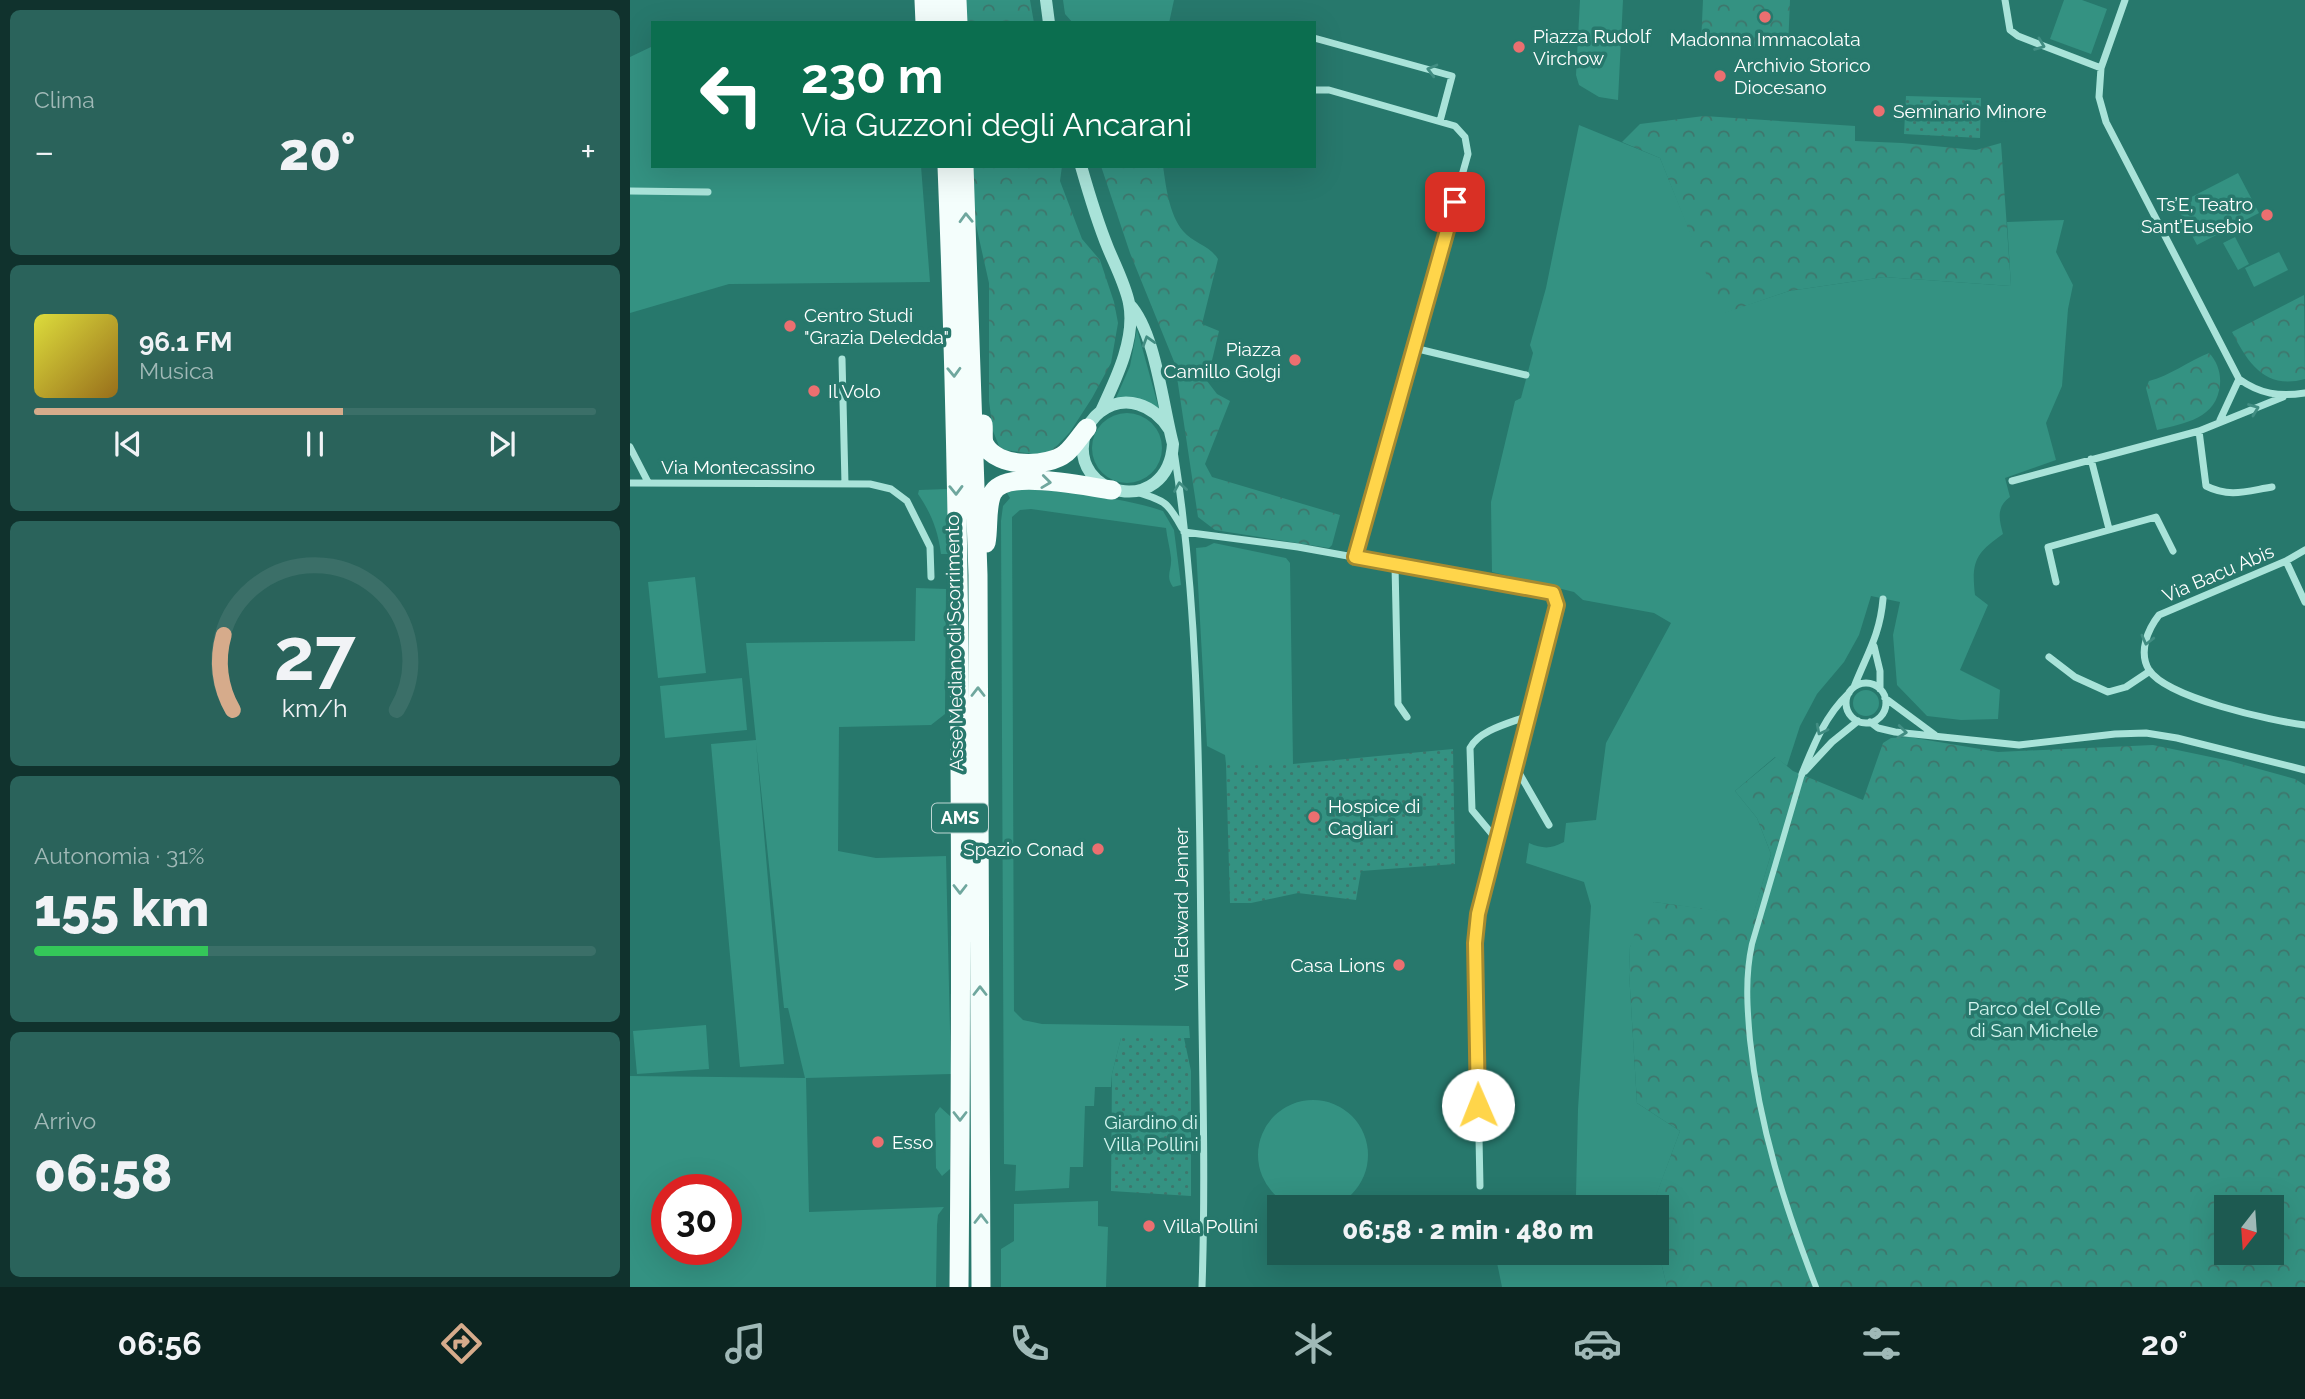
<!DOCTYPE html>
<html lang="it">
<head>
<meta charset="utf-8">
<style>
  body { margin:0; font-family:Raleway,sans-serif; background:#2a635b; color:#f1f3f6; height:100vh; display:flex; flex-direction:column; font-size:26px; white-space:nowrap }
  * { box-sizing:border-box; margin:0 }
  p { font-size:23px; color:#a0b9b7 }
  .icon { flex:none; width:38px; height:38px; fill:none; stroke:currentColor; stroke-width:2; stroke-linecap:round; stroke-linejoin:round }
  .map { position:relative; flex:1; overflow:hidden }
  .drawer { display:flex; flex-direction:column; gap:10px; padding:10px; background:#10322d; width:630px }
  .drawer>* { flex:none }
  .top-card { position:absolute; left:21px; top:21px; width:665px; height:147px; border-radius:0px; box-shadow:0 7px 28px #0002; background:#0b6e4f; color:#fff; overflow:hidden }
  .needle { width:46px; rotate:197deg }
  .tools { position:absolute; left:1584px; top:1195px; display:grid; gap:14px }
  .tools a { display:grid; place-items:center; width:70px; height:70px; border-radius:0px; background:#1d5a51; box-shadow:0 7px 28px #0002; font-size:35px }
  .speed { position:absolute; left:21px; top:1174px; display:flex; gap:14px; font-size:35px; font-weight:700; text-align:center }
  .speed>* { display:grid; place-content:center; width:91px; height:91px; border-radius:50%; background:#1d5a51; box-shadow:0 7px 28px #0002; line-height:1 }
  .speed .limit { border:10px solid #d22; background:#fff; color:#111 }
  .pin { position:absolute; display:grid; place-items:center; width:60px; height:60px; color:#fff; margin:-30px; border-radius:14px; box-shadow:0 4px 10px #0006 }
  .me { position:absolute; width:77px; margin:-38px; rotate:359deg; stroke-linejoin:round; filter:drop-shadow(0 0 5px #0008) }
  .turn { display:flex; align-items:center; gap:24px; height:147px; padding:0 35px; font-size:32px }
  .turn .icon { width:91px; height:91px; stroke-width:2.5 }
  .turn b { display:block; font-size:49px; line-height:60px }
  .big { font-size:52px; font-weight:800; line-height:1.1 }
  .drawer .tile { flex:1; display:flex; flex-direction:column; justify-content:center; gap:10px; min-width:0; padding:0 24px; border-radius:10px; background:#2a635b }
  .drawer .dial { align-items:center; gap:0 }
  .dial svg { height:182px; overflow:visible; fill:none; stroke:#3b6f68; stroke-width:7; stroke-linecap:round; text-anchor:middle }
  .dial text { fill:#f1f3f6; stroke:none }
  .song { display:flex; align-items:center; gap:21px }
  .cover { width:84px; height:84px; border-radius:10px; background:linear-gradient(135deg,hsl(60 70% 55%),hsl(40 70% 35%)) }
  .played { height:7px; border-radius:4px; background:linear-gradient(90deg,#d6ab8b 55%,#3b6f68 55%) }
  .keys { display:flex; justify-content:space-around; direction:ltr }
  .heat { display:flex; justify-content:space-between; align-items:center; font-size:38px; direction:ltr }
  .charge { height:10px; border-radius:5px; background:linear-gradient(90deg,#34c759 31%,#3b6f68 0) }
  .trip { position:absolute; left:637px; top:1195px; width:402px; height:70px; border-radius:0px; background:#1d5a51; box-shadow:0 7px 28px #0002; font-weight:800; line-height:70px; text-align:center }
  .dock { display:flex; height:112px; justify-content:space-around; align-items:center; background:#0c2420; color:#a0b9b7 }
  .dock .icon { width:49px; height:49px }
  .dock .current { color:#d6ab8b }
  .dock b { font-size:32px; color:#f1f3f6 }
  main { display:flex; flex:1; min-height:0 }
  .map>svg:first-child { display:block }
  .grass { fill:#349282; fill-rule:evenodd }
  .park { fill:url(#park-crowns); fill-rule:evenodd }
  .garden { fill:url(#garden-dots) }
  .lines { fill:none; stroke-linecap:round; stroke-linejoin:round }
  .pedestrian { stroke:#a9e3d9; stroke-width:6 }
  .minor { stroke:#a9e3d9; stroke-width:7 }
  .tertiary { stroke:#a9e3d9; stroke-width:12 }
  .trunk { stroke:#f4fefc; stroke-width:19 }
  .oneway { stroke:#418d82 }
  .oneway2 { stroke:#6fa79e }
  .route-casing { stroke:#a68a30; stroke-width:18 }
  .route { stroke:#ffd54a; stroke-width:12 }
  .poi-dot { fill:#eb6f70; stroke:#27786c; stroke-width:2.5 }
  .labels { text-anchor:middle; stroke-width:7; stroke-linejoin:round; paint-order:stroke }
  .shield { fill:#27786c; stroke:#bed6d3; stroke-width:2 }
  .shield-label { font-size:18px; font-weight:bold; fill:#fff }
  .poi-label { font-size:19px; fill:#fff; stroke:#27786c; text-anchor:start }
  .street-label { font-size:19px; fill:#fff; stroke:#27786c }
  .park-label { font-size:19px; fill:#d3f5ef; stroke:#27786c }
</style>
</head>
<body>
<main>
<section class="drawer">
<div class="tile"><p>Clima</p>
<div class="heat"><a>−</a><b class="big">20°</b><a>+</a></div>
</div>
<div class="tile">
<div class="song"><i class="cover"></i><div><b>96.1 FM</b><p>Musica</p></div></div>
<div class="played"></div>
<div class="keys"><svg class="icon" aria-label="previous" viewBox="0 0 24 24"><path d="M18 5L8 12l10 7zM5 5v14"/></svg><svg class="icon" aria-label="pause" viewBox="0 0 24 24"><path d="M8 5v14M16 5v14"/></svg><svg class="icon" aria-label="next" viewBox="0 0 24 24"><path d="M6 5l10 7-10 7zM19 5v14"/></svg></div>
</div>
<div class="tile dial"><svg viewBox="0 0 100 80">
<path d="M14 69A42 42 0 1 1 86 69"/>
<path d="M14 69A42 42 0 0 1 10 36" stroke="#d6ab8b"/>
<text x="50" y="56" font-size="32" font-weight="700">27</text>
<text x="50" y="72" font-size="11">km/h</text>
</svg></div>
<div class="tile"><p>Autonomia · 31%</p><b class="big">155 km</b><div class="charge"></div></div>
<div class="tile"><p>Arrivo</p><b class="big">06:58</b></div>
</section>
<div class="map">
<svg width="1675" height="1287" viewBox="0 0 1675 1287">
  <defs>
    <pattern id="park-crowns" width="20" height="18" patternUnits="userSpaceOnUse" patternTransform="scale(1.75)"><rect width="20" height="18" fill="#349282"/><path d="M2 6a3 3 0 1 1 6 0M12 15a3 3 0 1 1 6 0" fill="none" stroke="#3e766c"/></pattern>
    <pattern id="garden-dots" width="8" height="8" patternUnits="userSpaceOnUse" patternTransform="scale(1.75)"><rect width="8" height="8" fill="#349282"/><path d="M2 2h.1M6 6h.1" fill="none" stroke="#3e766c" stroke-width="1.8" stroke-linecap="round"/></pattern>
  </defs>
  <rect width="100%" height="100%" fill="#27786c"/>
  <path class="grass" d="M433,0h111l-5,23h-96l-8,-9z
    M950,0h43l-5,100 -19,-3 -20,-12 -3,-10z
    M1434,0h18l25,9 -16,45 -41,-15z
    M23,46v120h268l9,116 -201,2 -99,29v-256z
    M949,125l81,33 63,155 66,-22 95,-14 127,9 -4,-64 57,-2 -8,32 17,33 -5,24 -6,77 -16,37 10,37 -51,18 5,19c-14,10 -11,22 -7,37 -27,19 -32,27 -28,61l13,10 -28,65 40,20 -2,29 -37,1 -34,-4 -30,-31 -4,-50 7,-33 -29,-6 -12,39 -15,27 -27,32 -17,32 -13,40 -12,-9 -40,34 22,27 14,36 -18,62 -99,-14 -24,45 -1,25 8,131 43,28 -28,76 -177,1 -18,-10 119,-3 2,-86 13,-203 -7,-24 -58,-19 3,-20c14,6 22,6 35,-1l2,-19 30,-3 10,-77 65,-120 -17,-10 -71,-13 -9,-8 -82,-20 -1,-70 24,-101 6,-3 12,-45 -3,-8 16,-57z
    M1608,173l21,40 -62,32 -21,-40z
    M1605,237l14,27 -11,6 -15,-27z
    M1649,252l9,18 -34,17 -9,-19z
    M507,329l22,80c-14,-9 -26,-12 -43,-11l14,-32z
    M462 448a35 35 0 1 1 70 0a35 35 0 1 1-70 0Z
    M317,489l3,65h-9c-3,-24 -10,-41 -23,-60l1,-4z
    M386,489c45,1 105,8 147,22l11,19 7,55 -8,2c-8,-11 -1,-17 -2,-29 -1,-10 -4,-20 -5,-30l-135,-19 -11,1 -8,7 2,494 9,9 19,4 147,2 1,12h-69l-9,36 -1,13h-16l-1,19h-9l-2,61h-13l-1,21 -54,3 1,-26 -12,-1 -3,-643 2,-15 7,-8 -3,-5z
    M584,543l72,15 4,5 3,201h-67l-1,-9 -18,-9 -11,-198 10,-1z
    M65,577l11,96 -48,5 -10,-96z
    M286,588l30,1 -1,125 -14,11 -92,2 -1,124 38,7 70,-2 5,218 -145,4 3,134 135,-5 -6,8 -1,10 -1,62h-306v-211l175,2 -17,-70h-4l-28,-266 28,322 -44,3 -29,-323 45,-4 -10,-97 169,-2zM37,1190h59v60h-59z
    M112,678l5,52 -82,8 -5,-52z
    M1223 703a13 13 0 1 1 26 0a13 13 0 1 1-26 0Z
    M76,1025l3,44 -72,5 -4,-43z
    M628 1155a55 55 0 1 1 110 0a55 55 0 1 1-110 0Z
    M310,1107l10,9v53l-8,7 -6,-8 -1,-54z
    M468,1201v25l10,1 -2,60h-105v-38l13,-8v-37z
    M1027,1245l10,42h-165l-7,-34h162z"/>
  <path class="park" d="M335,0h65l4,23h-68z
    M1073,0h87l-2,48 -87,-4z
    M1074,116l151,10v15l47,2 74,7 25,-7 10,143 -127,-9 -95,14 -67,23 -62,-156 -38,-16 18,-18z
    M342,166h90l-2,15 22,58 18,21 14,42 4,21 -7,40 -19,35 -22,34 -16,17 -14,6 -35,-5 -6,-4 -6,-15 -4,-30v-118l-15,-67z
    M471,166h62c3,21 6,48 20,65 10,12 26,14 35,28l-16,65 17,7 -12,50 10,13 13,7 -25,63 7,13 128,38 -8,30 -3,3 -114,-18 -17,-13 -23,-153 -45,-111z
    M1674,295l1,84c-40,11 -57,-16 -73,-47z
    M1579,353c8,8 12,20 11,31 -3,35 -35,39 -63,46l-11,-42 3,-7c20,-5 40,-20 60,-28z
    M1279,737l89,15 155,-7 77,16 65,18 10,6v502h-638l-10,-42v-37l-5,-2 28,-75 -43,-28 -8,-131 1,-25 11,-32 13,-13 99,13 18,-61 -14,-36 -22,-27 41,-34 17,14 70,29 20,-57 8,-5zM1596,1208h46v45h-46z"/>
  <path class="garden" d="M1276,96l75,2 -1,40 -76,-4z
    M823,749l2,115 -94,7 -5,29 -58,-7 -47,10h-21l-4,-139h67z
    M491,1038h63l7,33v125l-80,-5 1,-117z"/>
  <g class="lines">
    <path class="pedestrian" d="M1172,774l-50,170c-7,32 -5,63 -2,96 9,86 35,167 66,247"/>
    <path class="minor" d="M1375,0l5,30 8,6 83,32
      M1495,0l-24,68 -2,29 7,25 133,257c21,15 40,18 66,14
      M684,38l138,38 -12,45
      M684,90h15l126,36 10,11 3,17 -113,403
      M0,191l78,1
      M784,348l112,27
      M212,359l3,125
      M1590,420l19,-41
      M1569,431l7,55c24,12 41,5 66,1
      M0,447l18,35
      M544,451c26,165 25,331 27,497 1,113 5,226 1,339
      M1461,459l18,70
      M1382,481l187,-50 84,-34
      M0,483l240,1 21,5 16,12 23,46 1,30
      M506,492c29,9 31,9 46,36
      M554,532l114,15 255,46 4,12 -79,309 -3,29 5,243
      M1675,550l-19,11 -127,54c-11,14 -21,37 -10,55 18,28 123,51 156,55
      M1656,561l19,41
      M765,565l3,139 9,13
      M1426,582l-8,-35 108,-30 17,34
      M1244,646l6,25v18
      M1419,657l26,20 33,15 18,-5 24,-16
      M1216 703a20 20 0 1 1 40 0a20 20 0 1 1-40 0Z
      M1224,687c13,-33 26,-52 29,-88
      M1255,698l50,37
      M1240,722l8,6 17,4 124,13 96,-11 31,-1 31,5 128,32
      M885,766l34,59
      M1175,771l27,-29 26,-21
      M1172,774c12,-30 23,-58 47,-81
      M867,840l-25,-30 -2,-62c9,-18 40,-25 58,-32"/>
    <path class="tertiary" d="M416,0l3,23
      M451,166c8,28 16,55 27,82 7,17 17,36 21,55 7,36 -13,76 -28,108
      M499,304c26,26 34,103 44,140 -5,75 -106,53 -88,-10 3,-9 7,-16 15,-22 25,-19 54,-7 69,17"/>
    <path class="trunk" d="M294,0l1,23
      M310,0l1,23
      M327,0l1,23
      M317,166c15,374 15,747 12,1121
      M334,166l14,409 3,712
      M353,424c1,6 -1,16 2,21 12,23 63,23 81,8 8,-7 14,-17 21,-25
      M356,543c3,-15 0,-35 6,-49 12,-27 95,-7 120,-4"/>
  </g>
  <defs><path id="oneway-chevron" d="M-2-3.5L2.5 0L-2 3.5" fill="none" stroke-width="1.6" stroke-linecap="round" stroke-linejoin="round" transform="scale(1.75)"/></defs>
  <g class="oneway">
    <use href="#oneway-chevron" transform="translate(1410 45) rotate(21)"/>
    <use href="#oneway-chevron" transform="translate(802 70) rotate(-165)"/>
    <use href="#oneway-chevron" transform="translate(518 341) rotate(-107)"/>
    <use href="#oneway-chevron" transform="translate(1624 409) rotate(-21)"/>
    <use href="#oneway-chevron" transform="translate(550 487) rotate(-99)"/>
    <use href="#oneway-chevron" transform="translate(1517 640) rotate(104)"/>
    <use href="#oneway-chevron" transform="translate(1191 730) rotate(117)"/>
    <use href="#oneway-chevron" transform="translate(1272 732) rotate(6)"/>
  </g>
  <g class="oneway2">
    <use href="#oneway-chevron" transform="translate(336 218) rotate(-92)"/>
    <use href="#oneway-chevron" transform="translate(324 372) rotate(88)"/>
    <use href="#oneway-chevron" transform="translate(416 482) rotate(7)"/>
    <use href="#oneway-chevron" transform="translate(326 490) rotate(89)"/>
    <use href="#oneway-chevron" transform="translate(348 692) rotate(-90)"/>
    <use href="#oneway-chevron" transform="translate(330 889) rotate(90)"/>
    <use href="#oneway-chevron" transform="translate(350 991) rotate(-90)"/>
    <use href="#oneway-chevron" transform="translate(330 1116) rotate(90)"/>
    <use href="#oneway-chevron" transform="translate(351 1219) rotate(-90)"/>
  </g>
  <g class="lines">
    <defs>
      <path id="route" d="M825,202l-100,355 198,36 4,12 -79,309 -3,29 3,162"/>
    </defs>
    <use href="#route" class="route-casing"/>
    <use href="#route" class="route"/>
  </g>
  <g class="poi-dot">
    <circle cx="1135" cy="17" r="7"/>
    <circle cx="889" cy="47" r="7"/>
    <circle cx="1090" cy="76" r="7"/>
    <circle cx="1249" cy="111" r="7"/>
    <circle cx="1637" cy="215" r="7"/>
    <circle cx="160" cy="326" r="7"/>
    <circle cx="665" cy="360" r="7"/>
    <circle cx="184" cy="391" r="7"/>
    <circle cx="684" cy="817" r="7"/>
    <circle cx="468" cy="849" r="7"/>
    <circle cx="769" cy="965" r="7"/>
    <circle cx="248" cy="1142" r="7"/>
    <circle cx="519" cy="1226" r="7"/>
  </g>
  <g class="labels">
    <rect class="shield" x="302" y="803.5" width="56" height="29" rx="5"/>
    <g class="shield-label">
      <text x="330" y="824">AMS</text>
    </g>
    <g class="poi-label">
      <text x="903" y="43">Piazza Rudolf<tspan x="903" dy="22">Virchow</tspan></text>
      <text x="1135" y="46" text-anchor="middle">Madonna Immacolata</text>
      <text x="1104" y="72">Archivio Storico<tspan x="1104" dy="22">Diocesano</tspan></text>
      <text x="1263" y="118">Seminario Minore</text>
      <text x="1623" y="211" text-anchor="end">Ts’E, Teatro<tspan x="1623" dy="22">Sant’Eusebio</tspan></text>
      <text x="174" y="322">Centro Studi<tspan x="174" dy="22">"Grazia Deledda"</tspan></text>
      <text x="651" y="356" text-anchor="end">Piazza<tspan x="651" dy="22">Camillo Golgi</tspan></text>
      <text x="198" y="398">Il Volo</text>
      <text x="698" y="813">Hospice di<tspan x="698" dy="22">Cagliari</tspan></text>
      <text x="454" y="856" text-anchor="end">Spazio Conad</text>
      <text x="755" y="972" text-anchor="end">Casa Lions</text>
      <text x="262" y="1149">Esso</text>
      <text x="533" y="1233">Villa Pollini</text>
    </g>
    <g class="street-label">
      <text x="108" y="474">Via Montecassino</text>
      <text transform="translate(1588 573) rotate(-23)" y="7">Via Bacu Abis</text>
      <text transform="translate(324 643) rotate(-91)" y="7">Asse Mediano di Scorrimento</text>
      <text transform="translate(551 909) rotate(-90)" y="7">Via Edward Jenner</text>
    </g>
    <g class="park-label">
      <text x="1404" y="1015">Parco del Colle<tspan x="1404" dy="22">di San Michele</tspan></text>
      <text x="521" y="1129">Giardino di<tspan x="521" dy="22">Villa Pollini</tspan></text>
    </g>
  </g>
</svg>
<div class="tools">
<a><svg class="needle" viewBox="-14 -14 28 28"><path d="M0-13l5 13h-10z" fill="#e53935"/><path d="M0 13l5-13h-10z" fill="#a0b9b7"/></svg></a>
</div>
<div class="speed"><div class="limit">30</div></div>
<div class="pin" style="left:825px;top:202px;background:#d93025"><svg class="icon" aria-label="arrive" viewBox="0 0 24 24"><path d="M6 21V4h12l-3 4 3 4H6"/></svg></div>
<svg class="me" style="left:848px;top:1105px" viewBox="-20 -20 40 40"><circle r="19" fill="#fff"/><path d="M0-13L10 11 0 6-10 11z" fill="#ffd54a"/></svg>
<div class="trip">06:58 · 2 min · 480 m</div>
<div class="top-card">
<div class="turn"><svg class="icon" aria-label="left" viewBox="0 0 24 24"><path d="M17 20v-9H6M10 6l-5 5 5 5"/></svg><div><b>230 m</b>Via Guzzoni degli Ancarani</div></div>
</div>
</div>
</main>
<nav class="dock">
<b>06:56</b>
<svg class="icon current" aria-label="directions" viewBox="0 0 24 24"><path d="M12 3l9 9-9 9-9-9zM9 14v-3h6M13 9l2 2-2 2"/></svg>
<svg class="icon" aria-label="music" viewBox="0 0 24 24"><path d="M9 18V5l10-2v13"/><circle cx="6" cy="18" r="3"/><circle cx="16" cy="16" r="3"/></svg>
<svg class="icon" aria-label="phone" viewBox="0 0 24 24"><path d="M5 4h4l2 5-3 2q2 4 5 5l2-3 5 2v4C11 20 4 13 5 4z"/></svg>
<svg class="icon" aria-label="climate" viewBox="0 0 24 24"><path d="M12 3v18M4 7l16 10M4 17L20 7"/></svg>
<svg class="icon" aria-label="car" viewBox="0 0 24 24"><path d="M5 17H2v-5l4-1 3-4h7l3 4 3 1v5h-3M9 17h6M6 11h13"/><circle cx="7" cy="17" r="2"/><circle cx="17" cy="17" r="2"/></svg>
<svg class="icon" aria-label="filters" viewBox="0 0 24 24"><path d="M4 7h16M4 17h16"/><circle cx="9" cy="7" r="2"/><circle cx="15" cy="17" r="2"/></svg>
<b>20°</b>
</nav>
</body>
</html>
